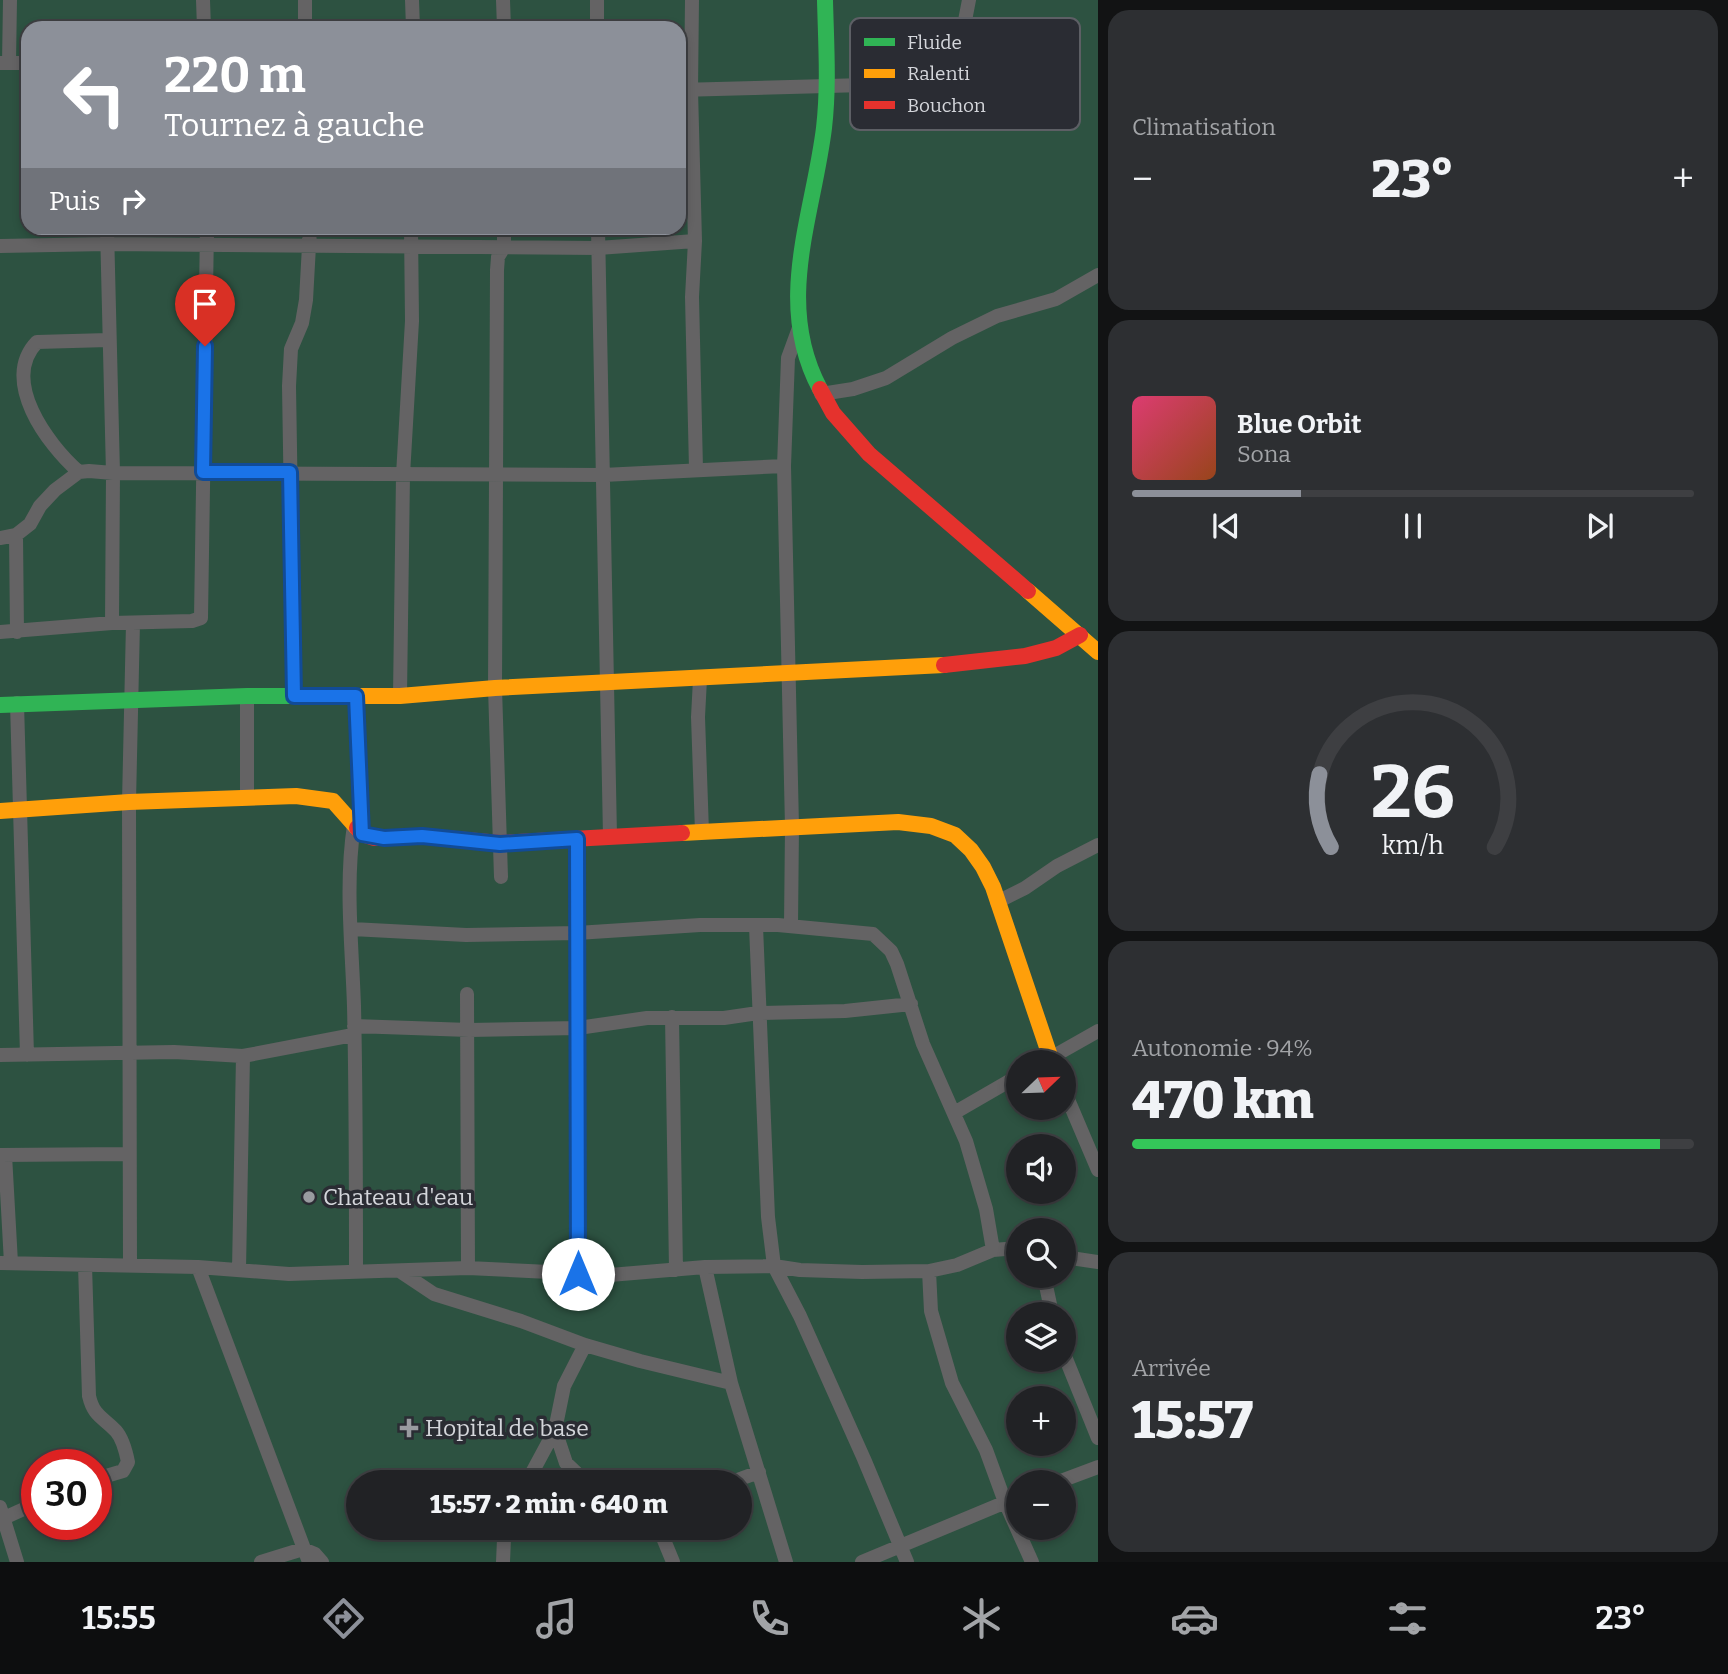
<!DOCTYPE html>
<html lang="fr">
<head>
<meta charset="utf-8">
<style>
  body { margin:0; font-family:Bitter,serif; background:#2d2f32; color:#f1f3f6; height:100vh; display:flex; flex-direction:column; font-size:26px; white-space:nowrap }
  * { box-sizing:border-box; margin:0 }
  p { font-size:23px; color:#a2a4a7 }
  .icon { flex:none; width:38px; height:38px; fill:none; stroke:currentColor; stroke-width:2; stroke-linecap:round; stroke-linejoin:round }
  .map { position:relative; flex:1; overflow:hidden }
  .panel { display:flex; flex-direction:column; gap:10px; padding:10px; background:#121314; width:630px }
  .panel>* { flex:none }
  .top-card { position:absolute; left:21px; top:21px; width:665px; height:214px; border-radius:21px; box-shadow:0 4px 10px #0003,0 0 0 2px #3e3f42; background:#8c9099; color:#fff; overflow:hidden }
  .needle { width:46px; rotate:67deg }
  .fabs { position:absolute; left:1006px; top:1050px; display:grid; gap:14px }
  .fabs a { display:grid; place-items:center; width:70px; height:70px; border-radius:50%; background:#212225; box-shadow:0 4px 10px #0003,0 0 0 2px #3e3f42; font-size:35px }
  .speed { position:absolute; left:21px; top:1449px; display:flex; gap:14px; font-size:35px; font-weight:700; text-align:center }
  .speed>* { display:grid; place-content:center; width:91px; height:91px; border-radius:50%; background:#212225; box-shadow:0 4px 10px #0003,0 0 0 2px #3e3f42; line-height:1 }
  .speed .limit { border:10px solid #d22; background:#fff; color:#111 }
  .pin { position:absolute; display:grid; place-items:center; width:60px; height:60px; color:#fff; margin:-72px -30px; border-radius:50% 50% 50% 0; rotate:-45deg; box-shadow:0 0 7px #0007 }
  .pin .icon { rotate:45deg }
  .me { position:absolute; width:77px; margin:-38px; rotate:0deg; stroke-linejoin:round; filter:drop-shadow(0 0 5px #0008) }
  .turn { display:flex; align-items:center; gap:24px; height:147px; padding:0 28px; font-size:32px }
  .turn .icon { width:91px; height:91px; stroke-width:2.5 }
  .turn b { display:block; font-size:49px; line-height:60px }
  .then { display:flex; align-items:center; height:66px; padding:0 28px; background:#0003; gap:14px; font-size:26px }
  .big { font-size:52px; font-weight:800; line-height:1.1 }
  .panel .widget { flex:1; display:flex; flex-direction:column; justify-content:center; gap:10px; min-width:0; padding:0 24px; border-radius:21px; background:#2d2f32 }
  .panel .dial { align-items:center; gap:0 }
  .dial svg { height:182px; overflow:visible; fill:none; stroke:#3e3f42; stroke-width:7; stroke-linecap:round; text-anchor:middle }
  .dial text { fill:#f1f3f6; stroke:none }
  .song { display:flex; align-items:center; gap:21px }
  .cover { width:84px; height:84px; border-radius:10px; background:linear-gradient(135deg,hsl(340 70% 55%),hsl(20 70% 35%)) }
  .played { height:7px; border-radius:4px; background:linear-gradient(90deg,#8c9099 30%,#3e3f42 30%) }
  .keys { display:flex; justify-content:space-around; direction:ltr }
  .heat { display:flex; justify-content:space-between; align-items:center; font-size:38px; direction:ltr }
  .charge { height:10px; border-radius:5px; background:linear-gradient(90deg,#34c759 94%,#3e3f42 0) }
  .trip { position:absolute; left:346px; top:1470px; width:406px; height:70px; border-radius:35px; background:#212225; box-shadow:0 4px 10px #0003,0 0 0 2px #3e3f42; font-weight:800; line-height:70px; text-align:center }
  .tabs { display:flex; height:112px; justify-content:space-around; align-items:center; background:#0d0e0f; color:#a2a4a7 }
  .tabs .icon { width:49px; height:49px }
  .tabs .current { color:#8c9099 }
  .tabs b { font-size:32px; color:#f1f3f6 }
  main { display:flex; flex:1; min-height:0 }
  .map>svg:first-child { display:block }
  .green { fill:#2d5241; fill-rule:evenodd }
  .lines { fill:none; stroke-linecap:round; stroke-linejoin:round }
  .street { stroke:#646364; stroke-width:14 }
  .fast { stroke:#30b455; stroke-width:16 }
  .slow { stroke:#ff9f0a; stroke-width:16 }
  .jam { stroke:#e5322d; stroke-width:16 }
  .route-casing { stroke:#114b97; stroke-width:18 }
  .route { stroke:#1a73e8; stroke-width:12 }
  .poi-dot { fill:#999ba0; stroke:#2a2c33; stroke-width:2.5 }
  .labels { text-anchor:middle; stroke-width:7; stroke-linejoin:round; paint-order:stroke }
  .poi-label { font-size:23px; fill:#d4d6db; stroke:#2a2c33; text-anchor:start }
  .key { fill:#2a2c33; stroke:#5d5f65; stroke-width:2 }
  .key-label { font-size:19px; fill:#d4d6db }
</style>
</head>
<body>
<main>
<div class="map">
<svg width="1098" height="1562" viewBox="0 0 1098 1562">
  <rect width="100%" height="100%" fill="#2c2d31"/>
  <path class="green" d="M0,0h1098v1562h-1098zM28,28h651v200h-651zM1018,1062h46v46h-46zM1018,1146h46v46h-46zM1018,1230h46v46h-46zM1018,1314h46v46h-46zM1018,1398h46v46h-46zM37,1465h59v59h-59zM359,1482h381v46h-381zM1018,1482h46v46h-46z"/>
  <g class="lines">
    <path class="street" d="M203,0l1,28
      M305,0v28
      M412,0l1,28
      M503,0l1,28
      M597,0v28
      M692,0l-1,90 4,151 -3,56 4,172
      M1,63h27
      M9,63l1,-63
      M679,90l260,-7 11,-4 5,-7 14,-72
      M107,228l6,245 -1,150
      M598,228l12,608
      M0,246l107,-2 491,4 97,-7
      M821,394l32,-5 33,-11 66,-40 45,-22 59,-17 42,-24
      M79,472c-32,-28 -79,-92 -42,-130l71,-2
      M16,535l1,97
      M0,538l16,-3 14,-11 10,-18 15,-16 24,-18 10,-1 24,2 490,2 181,-9
      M0,632l112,-9 80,-2 9,-3 6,-390
      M700,679l-2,38 4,115
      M247,696v102
      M294,696l-5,-310 2,-37 11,-26 4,-23 4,-72
      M356,696l6,138
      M400,696l3,-221 9,-154 -1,-93
      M17,703l10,352
      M354,825c-9,59 -2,121 0,181 2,88 2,177 2,266
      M577,839l1,435
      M501,877l-6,-189 2,-418 1,-13 6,-10v-19
      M997,902l28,-14 32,-22 41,-21
      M791,925l1,-98 -8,-361 4,-108 11,-30
      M756,926l12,291 6,49 26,50 64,143 43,103
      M352,929l114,6 111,-2 123,-8h78l95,9 18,17 6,13 26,80 43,97 20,68 7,41
      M467,994l1,274
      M672,1017l4,253
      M354,1026l115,4 109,-2 69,-10h77l34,-5 87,-2 66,-7
      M0,1055l174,-3 69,4 -4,213
      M243,1056l110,-21
      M1045,1061l53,-30
      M1064,1090l34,80
      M954,1113l64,-37
      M0,1155l129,-1
      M5,1155l6,108
      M1064,1257l34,5
      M0,1263l198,4 91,7 179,-6 142,7 95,-8 69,-1 26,4 62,2 67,-1 28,-6 36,-15 25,-2
      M85,1265l4,131c5,21 14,21 27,35 7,8 10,21 12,31l-5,9 -27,8
      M130,1266l-1,-464 4,-179
      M198,1267l111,295
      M705,1267l26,116 55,179
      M929,1271l2,40 21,72 34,67 19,52 27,60
      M401,1272l33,22 87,27 64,24 55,16 91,22
      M1044,1276l8,38
      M1064,1354l34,84
      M555,1430l11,33 20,19
      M527,1482l28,-52 9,-44 21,-41
      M732,1482l27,-10
      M1058,1482l40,-15
      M0,1507l17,55
      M4,1518l33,-15
      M659,1528l14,34
      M261,1562l42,-13 12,5 7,8
      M503,1562l1,-23 3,-11
      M862,1562l156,-65"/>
    <path class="fast" d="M820,389c-46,-86 -7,-172 4,-261 5,-43 2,-85 1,-128
      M0,705l247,-9h87"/>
    <path class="slow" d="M1028,591l70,61
      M334,696h66l95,-8 449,-23
      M0,811l129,-9 167,-6 37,5 24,27
      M682,833l216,-11 33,4 24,9 16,15 12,17 10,20 59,175"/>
    <path class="jam" d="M820,389l13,24 36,41 159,137
      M944,665l81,-9 31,-8 24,-13
      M357,828l5,6 12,4 48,-2 78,7 182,-10"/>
  </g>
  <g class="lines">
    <defs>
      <path id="route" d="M205,346l-2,126h87l4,224h62l6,138 22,4 38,-2 78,8 77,-5 1,435"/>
    </defs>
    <use href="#route" class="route-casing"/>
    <use href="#route" class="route"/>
  </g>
  <g class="poi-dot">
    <circle cx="309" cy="1197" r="7"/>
    <path d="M405.5 1417.5h7v7h7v7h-7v7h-7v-7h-7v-7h7z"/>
  </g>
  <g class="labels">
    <g class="poi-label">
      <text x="323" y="1205">Chateau d'eau</text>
      <text x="425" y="1436">Hopital de base</text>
    </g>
  </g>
  <rect x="850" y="18" width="230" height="112" rx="10" class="key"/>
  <rect x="864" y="38" width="31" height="8" fill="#30b455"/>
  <rect x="864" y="69" width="31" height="9" fill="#ff9f0a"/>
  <rect x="864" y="101" width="31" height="8" fill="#e5322d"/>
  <g class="key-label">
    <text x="907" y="49">Fluide</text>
    <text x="907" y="80">Ralenti</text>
    <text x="907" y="112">Bouchon</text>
  </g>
</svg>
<div class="fabs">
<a><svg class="needle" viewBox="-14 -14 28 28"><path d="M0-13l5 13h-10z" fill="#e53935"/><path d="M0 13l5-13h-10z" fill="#a2a4a7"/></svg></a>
<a><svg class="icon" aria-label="sound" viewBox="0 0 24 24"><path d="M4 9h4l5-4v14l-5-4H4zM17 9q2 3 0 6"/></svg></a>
<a><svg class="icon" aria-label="search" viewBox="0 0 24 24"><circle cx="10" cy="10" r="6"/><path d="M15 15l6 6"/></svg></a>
<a><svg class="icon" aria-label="layers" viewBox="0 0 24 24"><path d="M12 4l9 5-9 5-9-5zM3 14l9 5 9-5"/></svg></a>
<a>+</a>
<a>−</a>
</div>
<div class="speed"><div class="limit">30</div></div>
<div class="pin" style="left:205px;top:346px;background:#d93025"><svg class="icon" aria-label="arrive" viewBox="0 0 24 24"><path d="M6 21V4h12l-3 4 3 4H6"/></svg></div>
<svg class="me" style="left:578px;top:1274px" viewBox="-20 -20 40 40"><circle r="19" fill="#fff"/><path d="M0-13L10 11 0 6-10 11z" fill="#1a73e8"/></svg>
<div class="trip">15:57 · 2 min · 640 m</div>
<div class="top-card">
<div class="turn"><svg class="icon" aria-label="left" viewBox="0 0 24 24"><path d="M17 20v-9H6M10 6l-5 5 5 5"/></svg><div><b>220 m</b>Tournez à gauche</div></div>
<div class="then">Puis<svg class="icon" aria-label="right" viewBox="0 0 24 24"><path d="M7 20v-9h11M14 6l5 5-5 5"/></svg></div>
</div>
</div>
<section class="panel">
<div class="widget"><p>Climatisation</p>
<div class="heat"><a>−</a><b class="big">23°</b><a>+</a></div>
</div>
<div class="widget">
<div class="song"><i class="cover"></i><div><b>Blue Orbit</b><p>Sona</p></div></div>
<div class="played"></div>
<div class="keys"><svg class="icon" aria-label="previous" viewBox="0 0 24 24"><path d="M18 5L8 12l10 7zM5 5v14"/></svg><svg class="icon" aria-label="pause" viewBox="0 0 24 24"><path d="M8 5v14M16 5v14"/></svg><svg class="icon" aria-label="next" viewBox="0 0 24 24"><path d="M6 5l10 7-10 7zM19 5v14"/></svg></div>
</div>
<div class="widget dial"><svg viewBox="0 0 100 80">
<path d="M14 69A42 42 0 1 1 86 69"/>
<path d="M14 69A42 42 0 0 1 9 37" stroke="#8c9099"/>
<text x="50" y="56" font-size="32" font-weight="700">26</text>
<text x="50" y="72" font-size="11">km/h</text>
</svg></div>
<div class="widget"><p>Autonomie · 94%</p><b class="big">470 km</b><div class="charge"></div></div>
<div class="widget"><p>Arrivée</p><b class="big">15:57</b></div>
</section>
</main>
<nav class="tabs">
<b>15:55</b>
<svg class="icon current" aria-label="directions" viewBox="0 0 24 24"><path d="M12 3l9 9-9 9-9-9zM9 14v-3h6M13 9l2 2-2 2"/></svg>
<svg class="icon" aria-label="music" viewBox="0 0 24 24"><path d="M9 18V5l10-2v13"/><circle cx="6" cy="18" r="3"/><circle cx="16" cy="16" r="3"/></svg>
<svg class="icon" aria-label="phone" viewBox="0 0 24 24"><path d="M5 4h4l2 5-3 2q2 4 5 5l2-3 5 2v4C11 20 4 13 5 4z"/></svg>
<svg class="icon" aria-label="climate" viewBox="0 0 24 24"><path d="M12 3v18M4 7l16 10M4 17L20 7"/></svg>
<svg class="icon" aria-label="car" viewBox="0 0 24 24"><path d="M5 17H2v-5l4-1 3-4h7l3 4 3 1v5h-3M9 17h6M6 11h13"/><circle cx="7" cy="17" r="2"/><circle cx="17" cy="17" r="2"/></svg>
<svg class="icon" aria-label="filters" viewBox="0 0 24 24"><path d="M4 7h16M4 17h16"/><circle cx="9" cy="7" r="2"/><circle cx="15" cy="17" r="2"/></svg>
<b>23°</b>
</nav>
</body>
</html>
